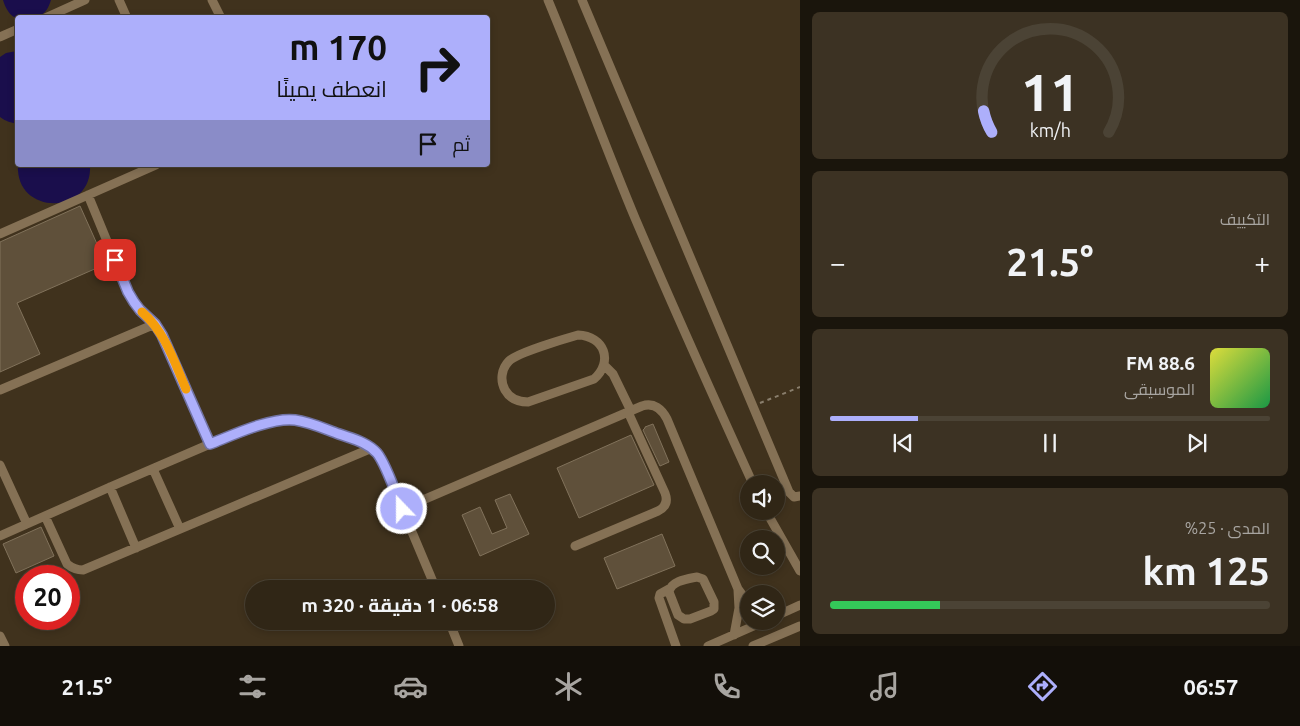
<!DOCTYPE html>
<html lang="ar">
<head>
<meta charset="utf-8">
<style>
  body { margin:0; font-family:Ubuntu,Cairo,sans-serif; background:#3c3223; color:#f1f3f6; direction:rtl; height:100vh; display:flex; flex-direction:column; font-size:19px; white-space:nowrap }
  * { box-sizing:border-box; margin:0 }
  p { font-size:16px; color:#a8a5a1 }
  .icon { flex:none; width:28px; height:28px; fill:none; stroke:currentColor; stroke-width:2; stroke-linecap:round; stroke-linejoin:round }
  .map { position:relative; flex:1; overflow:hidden; direction:ltr }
  .drawer { display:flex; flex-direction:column; gap:12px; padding:12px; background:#1a150c; width:500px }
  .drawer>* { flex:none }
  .top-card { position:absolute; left:15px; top:15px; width:475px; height:152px; border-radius:5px; box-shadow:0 2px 8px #0003,0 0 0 1px #4b4335; direction:rtl; background:#adaffb; color:#111; overflow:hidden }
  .controls { position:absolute; left:740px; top:475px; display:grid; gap:10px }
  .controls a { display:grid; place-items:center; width:45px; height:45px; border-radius:50%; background:#302616; box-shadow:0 2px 8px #0003,0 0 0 1px #4b4335; font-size:25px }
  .speed { position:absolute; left:15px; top:565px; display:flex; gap:10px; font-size:25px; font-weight:700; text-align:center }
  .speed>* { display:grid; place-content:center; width:65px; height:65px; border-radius:50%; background:#302616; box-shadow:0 2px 8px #0003,0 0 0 1px #4b4335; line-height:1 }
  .speed .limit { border:8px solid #d22; background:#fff; color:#111 }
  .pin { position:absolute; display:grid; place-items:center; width:42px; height:42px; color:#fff; margin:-21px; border-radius:10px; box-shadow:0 2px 8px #0006 }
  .me { position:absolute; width:55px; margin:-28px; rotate:338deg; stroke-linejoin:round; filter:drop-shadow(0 0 4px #0008) }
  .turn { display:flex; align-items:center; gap:18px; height:105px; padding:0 20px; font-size:22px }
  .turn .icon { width:65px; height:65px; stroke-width:2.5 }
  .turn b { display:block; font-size:35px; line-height:42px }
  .then { display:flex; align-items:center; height:48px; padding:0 20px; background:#0003; gap:10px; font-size:19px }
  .big { font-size:38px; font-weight:700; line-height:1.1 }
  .drawer .card { flex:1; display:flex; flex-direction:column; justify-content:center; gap:8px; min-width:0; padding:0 18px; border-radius:8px; background:#3c3223 }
  .drawer .dial { align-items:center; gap:0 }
  .dial svg { height:130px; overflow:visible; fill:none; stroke:#4b4335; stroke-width:7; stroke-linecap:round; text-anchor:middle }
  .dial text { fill:#f1f3f6; stroke:none }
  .song { display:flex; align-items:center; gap:15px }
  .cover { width:60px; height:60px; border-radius:8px; background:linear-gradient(135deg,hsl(60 70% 55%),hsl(140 70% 35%)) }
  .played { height:5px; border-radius:2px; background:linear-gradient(90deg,#adaffb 20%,#4b4335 20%) }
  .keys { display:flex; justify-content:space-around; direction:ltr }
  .heat { display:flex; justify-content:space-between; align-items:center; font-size:28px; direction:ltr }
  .charge { height:8px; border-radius:4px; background:linear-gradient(90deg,#34c759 25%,#4b4335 0) }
  .trip { position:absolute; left:245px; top:580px; width:310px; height:50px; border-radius:25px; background:#302616; box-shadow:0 2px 8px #0003,0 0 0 1px #4b4335; font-weight:700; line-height:50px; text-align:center; direction:rtl }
  .menu { display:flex; height:80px; justify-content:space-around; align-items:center; background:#130f09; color:#a8a5a1 }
  .menu .icon { width:35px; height:35px }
  .menu .selected { color:#adaffb }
  .menu b { font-size:22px; color:#f1f3f6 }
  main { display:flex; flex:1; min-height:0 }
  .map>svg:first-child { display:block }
  .water { fill:#1a0e4c }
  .building { fill:#5f503a; stroke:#81725b }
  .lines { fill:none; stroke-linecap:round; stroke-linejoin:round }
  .path { stroke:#897e6c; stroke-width:2; stroke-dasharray:4 4; stroke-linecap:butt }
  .minor { stroke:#857155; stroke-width:9 }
  .route-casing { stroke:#7072a3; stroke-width:12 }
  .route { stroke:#adaffb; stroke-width:9 }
  .slow { stroke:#f59e0b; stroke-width:9 }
</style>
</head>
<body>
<main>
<section class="drawer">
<div class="card dial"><svg viewBox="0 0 100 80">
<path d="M14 69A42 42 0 1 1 86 69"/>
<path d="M14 69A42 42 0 0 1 9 56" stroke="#adaffb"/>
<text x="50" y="56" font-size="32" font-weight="700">11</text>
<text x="50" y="72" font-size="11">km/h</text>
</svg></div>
<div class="card"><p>التكييف</p>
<div class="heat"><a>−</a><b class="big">21.5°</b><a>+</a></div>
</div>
<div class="card">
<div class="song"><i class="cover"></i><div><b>88.6 FM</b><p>الموسيقى</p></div></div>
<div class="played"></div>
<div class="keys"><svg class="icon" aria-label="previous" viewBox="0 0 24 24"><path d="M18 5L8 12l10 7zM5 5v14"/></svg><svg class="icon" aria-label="pause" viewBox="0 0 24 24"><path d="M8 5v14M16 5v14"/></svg><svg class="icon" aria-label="next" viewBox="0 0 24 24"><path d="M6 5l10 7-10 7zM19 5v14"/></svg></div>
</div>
<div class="card"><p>المدى · 25%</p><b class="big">125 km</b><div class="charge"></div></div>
</section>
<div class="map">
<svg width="800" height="646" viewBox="0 0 800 646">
  <rect width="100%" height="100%" fill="#40321d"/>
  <path class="water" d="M3,0h48c-5,16 -11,17 -26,17 -3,0 -5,2 -8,1 -7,-1 -12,-11 -14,-18z
    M17,51l1,73c-6,-1 -13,-3 -18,-7v-60l6,-4z
    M18,165h72c3,51 -75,51 -72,0z"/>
  <path class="building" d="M80,206l26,58 -89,39 23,51 -40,18v-130z
    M653,424l16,38 -9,4 -17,-36 2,-2v-1z
    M631,435l23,50 -75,33 -22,-50z
    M510,494l19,40 -49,22 -18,-41 18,-8 12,27 15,-6 -12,-28z
    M41,527l13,29 -38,17 -13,-29z
    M662,534l13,32 -58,23 -13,-31z"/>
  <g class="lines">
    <path class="path" d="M760,403l40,-16"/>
    <path class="minor" d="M119,0l8,18
      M212,0l9,18
      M548,0c30,72 57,146 87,218 38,89 78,178 118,266
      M582,0l207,492 5,5 6,-1
      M45,18l40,-18
      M0,37l18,-8
      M88,195l40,97c9,17 24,28 34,43l48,109
      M0,234l156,-69
      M578,335c26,1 36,26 16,44l-66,23c-9,0 -18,-3 -23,-12 -5,-9 -4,-21 4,-29 8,-8 55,-22 69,-26z
      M604,365l9,9 18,37
      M0,390l155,-66
      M0,465l27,59
      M153,469l27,60
      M110,487l26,61
      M402,509l240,-103c12,-4 20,3 25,13l71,170 11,15
      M766,511l34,60
      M45,516l22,48c5,4 9,6 16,6l289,-122
      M0,536l110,-49 100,-43 49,-18 18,-5 8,-1 16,1 58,20 13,7 6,7 5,8 53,126
      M575,546l83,-35c8,-4 10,-10 7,-18l-37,-81
      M697,577l6,2 11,23v7l-3,2 -21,8h-6l-6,-4 -9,-23c2,-11 18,-13 28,-15z
      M669,589l-9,5 -1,4 17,48
      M776,616l24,-11
      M449,621l10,25
      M734,635l5,-27 -1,-18
      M0,636l5,10
      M708,646l57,-25
      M753,646l47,-20"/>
  </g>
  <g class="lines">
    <defs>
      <path id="route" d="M115,260l13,32 6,10 6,8 15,14 7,11 48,109c23,-9 61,-27 85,-24 15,2 30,9 44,14 14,5 28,8 38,19 9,11 19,41 25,56"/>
    </defs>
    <use href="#route" class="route-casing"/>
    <use href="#route" class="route"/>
    <path class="slow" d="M142,312c23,20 32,49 44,77"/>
  </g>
</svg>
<div class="controls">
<a><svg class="icon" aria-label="sound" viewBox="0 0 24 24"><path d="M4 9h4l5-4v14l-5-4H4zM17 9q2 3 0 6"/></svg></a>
<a><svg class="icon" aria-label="search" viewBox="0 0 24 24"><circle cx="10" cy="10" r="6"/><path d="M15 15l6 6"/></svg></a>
<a><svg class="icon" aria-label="layers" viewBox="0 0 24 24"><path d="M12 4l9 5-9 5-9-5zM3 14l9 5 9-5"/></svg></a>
</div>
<div class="speed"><div class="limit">20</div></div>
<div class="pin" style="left:115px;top:260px;background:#d93025"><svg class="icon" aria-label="arrive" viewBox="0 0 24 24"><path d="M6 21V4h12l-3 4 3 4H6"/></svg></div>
<svg class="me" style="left:402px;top:509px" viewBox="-20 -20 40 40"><circle r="17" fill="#adaffb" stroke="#fff" stroke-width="3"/><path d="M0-11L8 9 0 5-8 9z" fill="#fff"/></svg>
<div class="trip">06:58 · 1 دقيقة · 320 m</div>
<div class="top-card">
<div class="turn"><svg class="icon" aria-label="right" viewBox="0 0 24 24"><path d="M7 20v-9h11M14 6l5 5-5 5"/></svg><div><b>170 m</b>انعطف يمينًا</div></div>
<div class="then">ثم<svg class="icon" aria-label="arrive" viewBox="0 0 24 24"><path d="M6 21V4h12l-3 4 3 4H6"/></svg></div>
</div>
</div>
</main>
<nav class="menu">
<b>06:57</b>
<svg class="icon selected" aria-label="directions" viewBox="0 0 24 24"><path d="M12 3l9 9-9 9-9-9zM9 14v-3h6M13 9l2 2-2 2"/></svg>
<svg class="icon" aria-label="music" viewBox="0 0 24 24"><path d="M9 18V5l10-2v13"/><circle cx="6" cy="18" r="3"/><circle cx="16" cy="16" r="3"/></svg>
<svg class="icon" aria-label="phone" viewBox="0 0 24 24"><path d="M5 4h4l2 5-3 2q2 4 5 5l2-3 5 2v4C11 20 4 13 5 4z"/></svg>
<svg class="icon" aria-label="climate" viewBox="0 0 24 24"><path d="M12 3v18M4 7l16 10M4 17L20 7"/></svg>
<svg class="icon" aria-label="car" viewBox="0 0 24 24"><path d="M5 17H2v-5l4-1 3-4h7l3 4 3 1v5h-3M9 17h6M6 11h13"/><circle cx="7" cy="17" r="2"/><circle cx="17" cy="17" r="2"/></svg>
<svg class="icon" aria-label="filters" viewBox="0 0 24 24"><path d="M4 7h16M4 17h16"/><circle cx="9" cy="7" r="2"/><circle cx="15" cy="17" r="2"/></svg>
<b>21.5°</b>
</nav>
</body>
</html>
